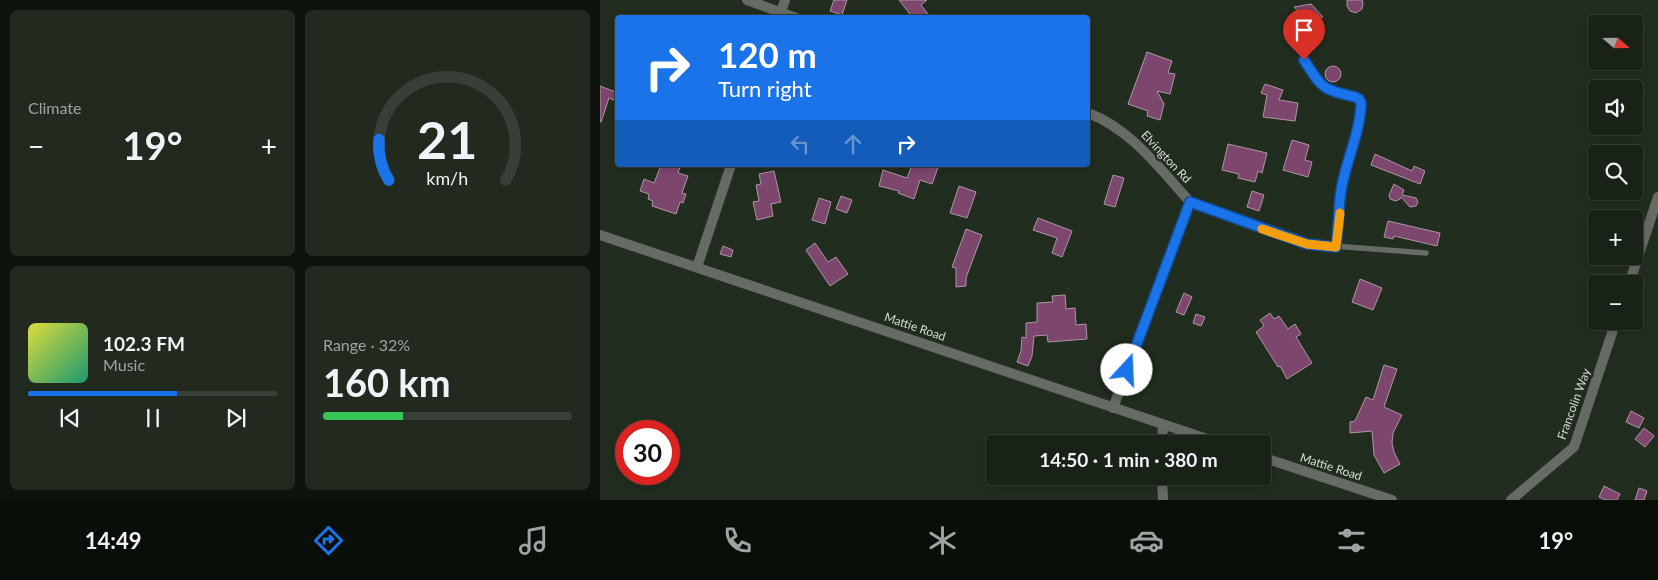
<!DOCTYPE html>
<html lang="en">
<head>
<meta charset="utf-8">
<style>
  body { margin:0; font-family:Lato,sans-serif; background:#222a20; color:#f1f3f6; height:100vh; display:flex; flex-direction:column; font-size:19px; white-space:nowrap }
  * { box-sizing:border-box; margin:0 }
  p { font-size:16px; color:#9fa4a1 }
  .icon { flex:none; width:28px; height:28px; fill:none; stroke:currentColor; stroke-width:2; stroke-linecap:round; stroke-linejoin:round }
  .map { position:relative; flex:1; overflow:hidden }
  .panel { display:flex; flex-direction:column; gap:10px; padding:10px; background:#0e130d; width:600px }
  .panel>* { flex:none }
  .guide { position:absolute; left:15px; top:15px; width:475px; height:152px; border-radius:5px; box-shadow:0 2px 8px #0003,0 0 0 1px #373f36; background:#1a73e8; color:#fff; overflow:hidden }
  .needle { width:32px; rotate:110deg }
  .fabs { position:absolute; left:988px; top:15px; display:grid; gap:10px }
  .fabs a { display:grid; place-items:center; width:55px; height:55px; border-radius:5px; background:#192217; box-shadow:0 2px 8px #0003,0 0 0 1px #373f36; font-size:25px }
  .speed { position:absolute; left:15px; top:420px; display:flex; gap:10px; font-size:25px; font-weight:700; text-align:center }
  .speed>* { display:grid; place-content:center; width:65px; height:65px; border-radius:50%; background:#192217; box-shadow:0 2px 8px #0003,0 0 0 1px #373f36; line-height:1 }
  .speed .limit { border:8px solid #d22; background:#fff; color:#111 }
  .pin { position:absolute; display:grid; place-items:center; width:42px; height:42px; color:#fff; margin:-51px -21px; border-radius:50% 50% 50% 0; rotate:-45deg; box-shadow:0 0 5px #0007 }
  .pin .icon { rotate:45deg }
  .me { position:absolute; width:55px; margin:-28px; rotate:20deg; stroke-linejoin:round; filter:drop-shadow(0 0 4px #0008) }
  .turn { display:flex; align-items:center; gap:18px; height:105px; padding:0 20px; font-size:22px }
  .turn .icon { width:65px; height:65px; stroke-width:2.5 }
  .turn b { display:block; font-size:35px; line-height:42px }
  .lanes { display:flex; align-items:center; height:48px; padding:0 20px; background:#0003; justify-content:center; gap:25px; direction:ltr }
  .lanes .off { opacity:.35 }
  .big { font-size:38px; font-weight:700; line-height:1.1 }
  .panel .tile { flex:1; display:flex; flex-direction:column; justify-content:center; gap:8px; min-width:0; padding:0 18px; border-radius:8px; background:#222a20 }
  .panel .dial { align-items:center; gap:0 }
  .dial svg { height:130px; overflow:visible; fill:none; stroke:#373f36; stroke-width:7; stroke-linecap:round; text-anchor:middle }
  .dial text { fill:#f1f3f6; stroke:none }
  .song { display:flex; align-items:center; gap:15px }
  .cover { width:60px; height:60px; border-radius:8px; background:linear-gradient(135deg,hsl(60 70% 55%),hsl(160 70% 35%)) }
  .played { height:5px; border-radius:2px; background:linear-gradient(90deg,#1a73e8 60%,#373f36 60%) }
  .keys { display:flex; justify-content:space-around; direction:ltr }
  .heat { display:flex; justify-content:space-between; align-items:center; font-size:28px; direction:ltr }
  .charge { height:8px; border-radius:4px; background:linear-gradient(90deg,#34c759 32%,#373f36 0) }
  .panel .tiles { flex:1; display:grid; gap:10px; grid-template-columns:repeat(2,1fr) }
  .trip { position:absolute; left:386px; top:435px; width:285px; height:50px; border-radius:5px; background:#192217; box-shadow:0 2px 8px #0003,0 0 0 1px #373f36; font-weight:700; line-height:50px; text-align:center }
  .menu { display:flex; height:80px; justify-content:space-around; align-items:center; background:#0a0e09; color:#9fa4a1 }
  .menu .icon { width:35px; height:35px }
  .menu .selected { color:#1a73e8 }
  .menu b { font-size:22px; color:#f1f3f6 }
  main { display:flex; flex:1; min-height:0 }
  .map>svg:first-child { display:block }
  .building { fill:#7d476d; stroke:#ac97a4 }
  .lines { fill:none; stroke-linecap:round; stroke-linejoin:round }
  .lane { stroke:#666c65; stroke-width:5.5 }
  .street { stroke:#666c65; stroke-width:10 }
  .route-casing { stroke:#114b97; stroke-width:12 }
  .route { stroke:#1a73e8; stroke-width:9 }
  .slow { stroke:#f59e0b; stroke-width:9 }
  .labels { text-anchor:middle; stroke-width:5; stroke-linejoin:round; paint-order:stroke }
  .street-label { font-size:12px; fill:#d6ddd4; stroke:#212d1f }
</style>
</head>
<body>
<main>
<section class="panel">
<div class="tiles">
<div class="tile"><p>Climate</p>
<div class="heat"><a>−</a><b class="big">19°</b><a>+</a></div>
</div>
<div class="tile dial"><svg viewBox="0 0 100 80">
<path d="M14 69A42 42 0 1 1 86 69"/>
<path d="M14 69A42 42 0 0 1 8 44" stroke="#1a73e8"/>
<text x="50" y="56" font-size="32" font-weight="700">21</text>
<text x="50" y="72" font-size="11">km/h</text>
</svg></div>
<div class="tile">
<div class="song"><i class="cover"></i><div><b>102.3 FM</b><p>Music</p></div></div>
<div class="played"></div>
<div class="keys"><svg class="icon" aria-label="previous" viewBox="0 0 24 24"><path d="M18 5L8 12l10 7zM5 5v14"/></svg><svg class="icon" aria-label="pause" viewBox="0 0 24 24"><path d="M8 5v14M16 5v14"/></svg><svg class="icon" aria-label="next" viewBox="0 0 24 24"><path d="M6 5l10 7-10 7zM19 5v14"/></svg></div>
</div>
<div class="tile"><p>Range · 32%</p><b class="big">160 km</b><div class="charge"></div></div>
</div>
</section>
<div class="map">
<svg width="1058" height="500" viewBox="0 0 1058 500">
  <rect width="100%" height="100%" fill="#212d1f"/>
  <path class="building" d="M234,0h13l-5,15 -12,-4z
    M299,0h28l-6,5 10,13h-18z
    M747,0h15l1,3 -1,6 -6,4 -6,-2 -3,-5z
    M711,4l12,13 -17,3 -12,-13z
    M547,52l25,9 -4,12 7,1 -5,20 -13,-3 7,13 -4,16 -13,-4 1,-5 -20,-7z
    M725 74a8 8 0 1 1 16 0a8 8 0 1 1-16 0Z
    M665,84l18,6 -4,10 19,3 -3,18 -32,-4 4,-22 -6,-2z
    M0,86l18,7v9l-9,-4 -8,24h-1z
    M692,140l17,5 -4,15 7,2 -4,15 -25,-7z
    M628,144l39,9 -5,20 -4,-2 -3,11 -17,-4 1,-4 -17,-4z
    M775,154l37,17 2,-5 11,5 -5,13 -49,-19z
    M61,165h13l6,2 -2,6 10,3 -6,17 4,1 -3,9 -3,-1 -4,12 -24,-8 1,-5 -5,-2 1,-5 -9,-3 4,-12 10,4z
    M312,165h27l-7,19 -12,-4 -6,19 -16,-6 1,-2 -20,-5 4,-16 24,8z
    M174,171l7,31 -10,2 2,12 -16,4 -4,-18 6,-1 -3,-16 5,-1 -2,-10z
    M513,175l11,3 -9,29 -11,-3z
    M794,184l10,6 -2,5 14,3 2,4 -2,4 -6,1 -9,-10 -1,2 -4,2 -6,-2 -1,-4z
    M359,186l17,6 -9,26 -17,-5z
    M652,191l12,4 -5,16 -12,-4z
    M241,196l11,4 -5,13 -11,-4z
    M219,198l12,4 -6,22 -13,-4z
    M438,218l34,13 -10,26 -10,-4 5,-15 -24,-8z
    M788,221l52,12 -3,13 -43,-10 -1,3 -9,-2z
    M366,229l16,6 -16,43v8l-10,1v-19l-4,-1z
    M215,243l13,19 8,-5 12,17 -18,12 -24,-36z
    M123,246l10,4 -2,7 -11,-3z
    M760,279l22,9 -9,22 -21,-8z
    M584,293l8,4 -8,18 -8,-3z
    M465,295l1,14 9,-1 1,17 10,-1 1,15 -39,3 -1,-7 -13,1 -2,20 -4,10 -11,-4 4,-11 1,-14 4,1v-15l11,-1v-19l16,-1 -1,-6z
    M670,313l4,6 5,-3 9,13 7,-5 6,10 -5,3 16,26 -25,16 -7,-13 -2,1 -22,-35 8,-6 -4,-6z
    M596,314l9,3 -4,9 -8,-3z
    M784,365l13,4 -13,38 18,8 -9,18 -1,10 2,9 6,12 -16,9 -10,-18 -2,-24 -22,2v-11l5,-1 11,-24 7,3z
    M1031,411l13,7 -5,10 -13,-6z
    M1044,428l10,8 -9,11 -10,-8z
    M1004,486l16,8 -3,6h-12l-6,-3z
    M1039,488l8,3 -3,9h-9z"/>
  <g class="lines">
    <path class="lane" d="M704,60c19,29 17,29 51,37l4,2 2,4c0,24 -14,58 -19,82 -4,20 -3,41 -7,62
      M590,202l117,42 119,9"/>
    <path class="street" d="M147,0l49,18
      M179,18l6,-18
      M488,113c43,16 72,56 102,89l-77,206
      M0,235l622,209
      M97,267l34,-102
      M1029,284l29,-87
      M562,444l1,-20
      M662,457l130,43
      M562,476l1,24
      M911,500l63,-53 42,-126"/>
  </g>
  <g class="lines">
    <defs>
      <path id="route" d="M527,370l63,-168 117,42 29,3c3,-21 2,-42 6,-62 5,-25 19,-57 19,-82l-2,-4 -4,-2c-34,-8 -32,-8 -51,-37"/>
    </defs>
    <use href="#route" class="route-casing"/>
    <use href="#route" class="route"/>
    <path class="slow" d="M662,229l45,15 29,3 4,-34"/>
  </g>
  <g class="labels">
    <g class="street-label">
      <text transform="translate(566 157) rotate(47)" y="4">Elvington Rd</text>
      <text transform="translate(315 327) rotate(19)" y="4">Mattie Road</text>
      <text transform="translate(974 404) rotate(-70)" y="4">Francolin Way</text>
      <text transform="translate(731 467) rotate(18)" y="4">Mattie Road</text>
    </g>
  </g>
</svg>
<div class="fabs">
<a><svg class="needle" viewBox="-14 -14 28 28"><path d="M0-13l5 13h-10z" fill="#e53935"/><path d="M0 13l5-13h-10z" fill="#9fa4a1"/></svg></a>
<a><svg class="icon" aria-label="sound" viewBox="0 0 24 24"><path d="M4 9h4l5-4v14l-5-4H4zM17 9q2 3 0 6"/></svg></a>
<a><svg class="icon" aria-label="search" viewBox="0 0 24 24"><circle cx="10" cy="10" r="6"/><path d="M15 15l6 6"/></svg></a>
<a>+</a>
<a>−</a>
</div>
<div class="speed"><div class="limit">30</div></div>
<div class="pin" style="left:704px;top:60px;background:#d93025"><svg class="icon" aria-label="arrive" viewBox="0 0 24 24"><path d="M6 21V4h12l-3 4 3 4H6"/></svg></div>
<svg class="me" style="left:527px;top:370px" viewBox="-20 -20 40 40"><circle r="19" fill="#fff"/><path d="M0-13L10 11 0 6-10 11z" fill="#1a73e8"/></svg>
<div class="trip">14:50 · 1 min · 380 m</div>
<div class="guide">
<div class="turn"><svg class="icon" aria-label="right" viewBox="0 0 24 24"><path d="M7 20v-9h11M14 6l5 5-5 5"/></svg><div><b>120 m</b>Turn right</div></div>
<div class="lanes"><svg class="icon off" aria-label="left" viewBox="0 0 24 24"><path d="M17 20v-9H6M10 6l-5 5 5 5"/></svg><svg class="icon off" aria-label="ahead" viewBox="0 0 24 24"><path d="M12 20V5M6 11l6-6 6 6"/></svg><svg class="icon" aria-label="right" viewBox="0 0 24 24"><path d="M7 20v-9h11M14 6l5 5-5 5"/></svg></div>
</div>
</div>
</main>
<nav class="menu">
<b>14:49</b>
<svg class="icon selected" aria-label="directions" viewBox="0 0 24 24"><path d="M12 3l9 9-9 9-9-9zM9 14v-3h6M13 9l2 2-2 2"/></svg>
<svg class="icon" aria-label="music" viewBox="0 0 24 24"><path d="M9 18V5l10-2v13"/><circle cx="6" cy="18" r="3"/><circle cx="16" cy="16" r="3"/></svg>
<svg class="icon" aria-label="phone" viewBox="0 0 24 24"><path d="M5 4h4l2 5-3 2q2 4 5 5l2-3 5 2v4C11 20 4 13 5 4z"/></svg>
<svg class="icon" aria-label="climate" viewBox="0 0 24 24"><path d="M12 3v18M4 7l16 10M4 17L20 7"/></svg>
<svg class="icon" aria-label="car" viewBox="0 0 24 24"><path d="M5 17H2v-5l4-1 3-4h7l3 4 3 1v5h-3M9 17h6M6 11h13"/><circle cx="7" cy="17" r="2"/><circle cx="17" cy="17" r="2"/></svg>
<svg class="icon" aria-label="filters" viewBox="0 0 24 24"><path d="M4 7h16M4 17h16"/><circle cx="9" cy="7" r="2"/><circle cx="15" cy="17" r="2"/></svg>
<b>19°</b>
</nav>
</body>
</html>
